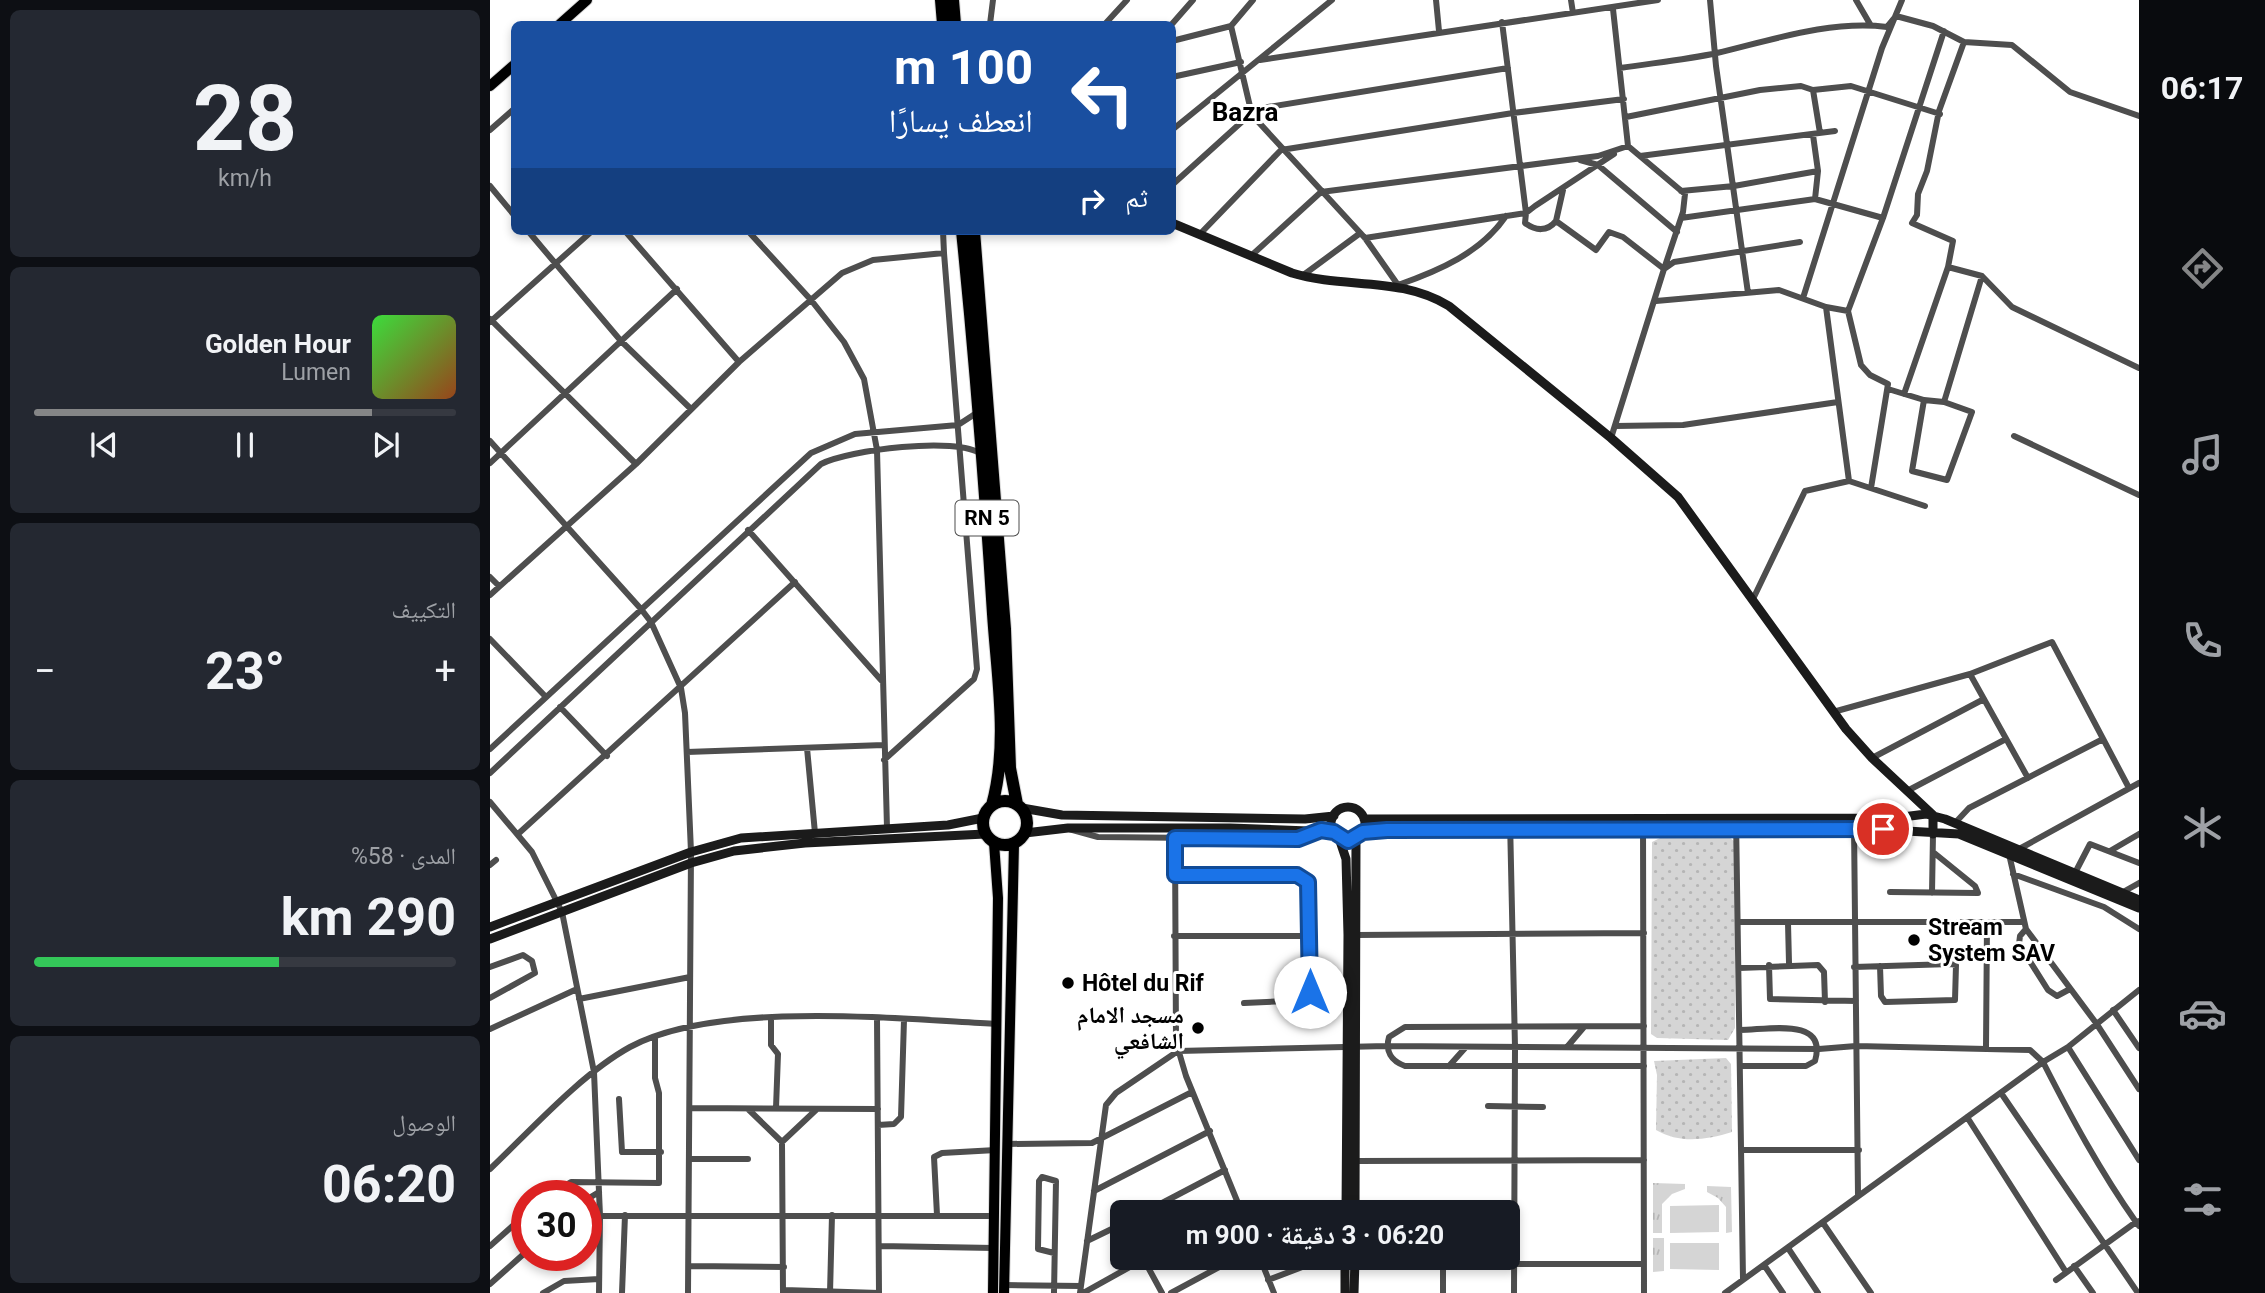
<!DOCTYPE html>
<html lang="ar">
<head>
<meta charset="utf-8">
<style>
  body { margin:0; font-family:Roboto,"Noto Naskh Arabic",sans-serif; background:#242831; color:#f1f3f6; direction:rtl; height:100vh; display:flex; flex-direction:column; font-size:26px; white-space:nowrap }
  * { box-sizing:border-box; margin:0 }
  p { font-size:23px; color:#9ea1a6 }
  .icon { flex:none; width:38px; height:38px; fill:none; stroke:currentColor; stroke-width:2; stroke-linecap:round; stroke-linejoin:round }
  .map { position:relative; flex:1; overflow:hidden; direction:ltr }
  .side { display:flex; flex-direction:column; gap:10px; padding:10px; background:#0d0f14; width:490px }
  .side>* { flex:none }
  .hud { position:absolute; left:21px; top:21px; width:665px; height:214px; border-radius:10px; box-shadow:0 4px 10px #0003; direction:rtl; background:#1a4fa0; color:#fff; overflow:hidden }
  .speed { position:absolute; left:21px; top:1180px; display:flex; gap:14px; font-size:35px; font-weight:700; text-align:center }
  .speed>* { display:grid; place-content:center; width:91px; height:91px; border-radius:50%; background:#171b24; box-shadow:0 4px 10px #0003; line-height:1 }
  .speed .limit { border:10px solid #d22; background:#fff; color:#111 }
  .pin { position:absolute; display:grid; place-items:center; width:60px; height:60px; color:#fff; margin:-30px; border:4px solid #fff; border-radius:50%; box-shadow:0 2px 7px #0007 }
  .me { position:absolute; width:77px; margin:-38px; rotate:0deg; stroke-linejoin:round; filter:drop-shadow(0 0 5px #0008) }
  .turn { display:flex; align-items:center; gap:24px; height:147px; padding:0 28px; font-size:32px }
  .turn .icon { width:91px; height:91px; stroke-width:2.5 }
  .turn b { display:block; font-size:49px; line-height:60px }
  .then { display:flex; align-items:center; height:66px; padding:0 28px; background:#0003; gap:14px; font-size:26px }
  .big { font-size:52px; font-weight:700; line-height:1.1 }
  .side .tile { flex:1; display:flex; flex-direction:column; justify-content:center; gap:10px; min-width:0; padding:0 24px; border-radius:10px; background:#242831 }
  .side .dial { align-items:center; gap:0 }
  .dial b { font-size:91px; line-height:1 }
  .song { display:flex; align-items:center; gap:21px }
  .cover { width:84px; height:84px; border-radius:10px; background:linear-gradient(135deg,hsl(120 70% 55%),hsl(20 70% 35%)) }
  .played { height:7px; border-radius:4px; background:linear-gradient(90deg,#858687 80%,#363941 80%) }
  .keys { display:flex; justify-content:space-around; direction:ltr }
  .heat { display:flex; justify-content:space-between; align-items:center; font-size:38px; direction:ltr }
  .charge { height:10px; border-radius:5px; background:linear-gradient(90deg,#34c759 58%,#363941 0) }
  .trip { position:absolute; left:620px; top:1200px; width:410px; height:70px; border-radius:10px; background:#171b24; box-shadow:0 4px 10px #0003; font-weight:700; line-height:70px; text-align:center; direction:rtl }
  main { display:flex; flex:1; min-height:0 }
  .tab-bar { display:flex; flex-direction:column; width:126px; justify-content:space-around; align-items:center; background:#090b0e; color:#9ea1a6 }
  .tab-bar .icon { width:49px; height:49px }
  .tab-bar .on { color:#858687 }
  .tab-bar b { font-size:32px; color:#f1f3f6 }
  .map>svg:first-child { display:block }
  .grass { fill:url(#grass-tufts) }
  .garden { fill:url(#garden-dots) }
  .pitch { fill:#d5d5d5 }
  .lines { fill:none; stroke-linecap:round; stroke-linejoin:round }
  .primary-casing { stroke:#dbdbdb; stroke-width:12 }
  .highway-casing { stroke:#dbdbdb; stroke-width:14 }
  .street { stroke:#4e4e4e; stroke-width:6 }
  .secondary { stroke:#1b1b1b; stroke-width:9 }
  .primary { stroke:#000; stroke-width:10 }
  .highway { stroke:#000; stroke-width:12 }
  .route-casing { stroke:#114b97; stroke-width:18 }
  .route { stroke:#1a73e8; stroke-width:12 }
  .poi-dot { fill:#000; stroke:#fff; stroke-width:2.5 }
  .labels { text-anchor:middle; stroke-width:6; stroke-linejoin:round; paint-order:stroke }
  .shield { fill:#fff; stroke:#4c4c4c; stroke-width:2 }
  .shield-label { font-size:21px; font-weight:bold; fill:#000 }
  .poi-label { font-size:23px; font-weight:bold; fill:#000; stroke:#fff; text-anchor:start }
  .quarter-label { font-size:26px; font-weight:bold; fill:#000; stroke:#fff }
</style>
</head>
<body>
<main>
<nav class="tab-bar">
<b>06:17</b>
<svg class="icon on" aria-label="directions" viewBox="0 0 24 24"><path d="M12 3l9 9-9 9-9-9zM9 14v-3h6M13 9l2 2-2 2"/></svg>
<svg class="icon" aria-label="music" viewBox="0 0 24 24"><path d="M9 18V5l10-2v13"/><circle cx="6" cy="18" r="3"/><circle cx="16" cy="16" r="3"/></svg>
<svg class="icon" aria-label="phone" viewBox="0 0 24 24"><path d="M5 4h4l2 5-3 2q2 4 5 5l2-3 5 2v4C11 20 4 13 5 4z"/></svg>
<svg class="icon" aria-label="climate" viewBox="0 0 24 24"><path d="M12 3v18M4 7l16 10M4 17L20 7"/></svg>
<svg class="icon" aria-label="car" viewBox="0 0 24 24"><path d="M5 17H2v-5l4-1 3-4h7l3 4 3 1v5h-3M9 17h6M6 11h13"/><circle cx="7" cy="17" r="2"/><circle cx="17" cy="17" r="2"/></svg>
<svg class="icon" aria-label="filters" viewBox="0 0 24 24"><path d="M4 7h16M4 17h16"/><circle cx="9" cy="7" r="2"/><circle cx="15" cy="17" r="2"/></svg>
</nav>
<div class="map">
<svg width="1649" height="1293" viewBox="0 0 1649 1293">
  <defs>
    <pattern id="grass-tufts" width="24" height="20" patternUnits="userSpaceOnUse" patternTransform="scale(1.75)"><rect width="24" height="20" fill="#d5d5d5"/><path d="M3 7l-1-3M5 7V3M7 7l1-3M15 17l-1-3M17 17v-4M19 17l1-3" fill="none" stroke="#b5b5b5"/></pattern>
    <pattern id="garden-dots" width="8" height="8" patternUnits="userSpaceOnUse" patternTransform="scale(1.75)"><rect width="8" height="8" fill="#d5d5d5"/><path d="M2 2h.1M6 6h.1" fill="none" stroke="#b5b5b5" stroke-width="1.8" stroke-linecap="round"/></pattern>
  </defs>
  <rect width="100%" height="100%" fill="#fff"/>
  <path class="grass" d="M1163,1183l32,1v5l-13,5 -10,10v29h-9z
    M1217,1186l24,1 1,45 -6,1v-26l-8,-9 -11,-6z
    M1163,1238h11v33l-11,1z"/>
  <path class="garden" d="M1238,836l7,6v186l-7,12 -71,-2 -6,-4 1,-192 10,-5z
    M1236,1058l5,6 1,68c-26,8 -52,12 -76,-2l1,-55 -3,-14z"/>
  <path class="pitch" d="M1229,1205v27l-49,1v-27z
    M1180,1243h49v27l-49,-1z"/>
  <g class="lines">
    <defs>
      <path id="primary" d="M70,24l27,-24
        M0,86l24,-21
        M503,1293l5,-395 -4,-55
        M514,1293l10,-449"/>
      <path id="highway" d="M451,0l2,24
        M463,0l2,24
        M472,231c13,128 23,255 31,383 4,62 16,130 -1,191
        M484,231l31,398 5,139 7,36
        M493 823a22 22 0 1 1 44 0a22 22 0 1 1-44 0Z"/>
    </defs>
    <use href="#primary" class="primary-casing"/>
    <use href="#highway" class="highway-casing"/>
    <path class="street" d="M946,0l3,31
      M1081,0l2,13
      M1220,0l6,66 32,227
      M1366,0l14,24
      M500,24l3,-24
      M615,24l22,-24
      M682,24l21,-24
      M741,26l21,89 113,123 33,47c40,-14 83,-32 108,-69
      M682,41l59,-15 22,-26
      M1474,42l-25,69 -12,60 -9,23 -1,21 -5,8 41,18 -5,26 34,9 30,31 127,61
      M770,60l398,-60
      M1130,68c32,-5 65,-8 97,-15 55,-13 113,-33 170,-26l9,-11 37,10 31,16 48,3 58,47 69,24
      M682,77l69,-15
      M1323,90l7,43
      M1136,117l134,-27 41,-4 12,4 38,-4 89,28
      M0,130l24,-21
      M682,130l160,-130
      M1323,135l5,36 -3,28
      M1124,154l-79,52 -9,7 -1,10c11,8 22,9 31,-2l40,29 13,-18 14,5 41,32 19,-57 2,-18 -57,-48
      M1150,156l195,-25
      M1090,160l18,5 79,67
      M682,185l84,-76 252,-41
      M0,186l24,29
      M1191,191l53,-5 84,-15
      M1191,218l134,-19 68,19
      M1066,221l7,-31
      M38,231l93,110 70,68
      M258,231l63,69 33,42 20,37 13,71 10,378
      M711,233l80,-83 232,-37 111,-14
      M875,238l161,-25 -24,-191
      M762,255l69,-63 277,-36 30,-10 -15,-137
      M812,276l57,-42
      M1313,298l79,-250 20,-48
      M1166,301l123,-11 47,17 22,4
      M1336,307l23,174
      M0,319l146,145
      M0,322l102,-91
      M249,362l103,-89 31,-13 71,-7 -1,-22
      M1398,389l36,11 -12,71 35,9 25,-68 -28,-10 38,-126
      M1414,394l44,-127
      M1434,400l20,2
      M1125,426l68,-1 155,-23
      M1524,436l125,59
      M1121,438l53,-169 10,-7 126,-20
      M0,441l151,168 10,13 30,66 4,25 6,139 -3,441
      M0,463l187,-174
      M1381,488l17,-104 -18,-9 -9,-10 -13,-54 35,-93 61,-187
      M258,530l133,150
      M0,577l9,9
      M0,595l146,-131 103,-102 -114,-131
      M1263,599l52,-108 44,-10 76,25
      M0,639l56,58
      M1480,674l58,104
      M70,707l47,49
      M1343,712l137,-38 82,-32 77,146
      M317,748l8,85
      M0,749l321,-296 44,-19 103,-9 20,-13
      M197,752l197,-7
      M1382,758l112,-59
      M394,760l90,-81 3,-10 -33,-416
      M0,773l331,-309c27,-14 136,-28 160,-10
      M1417,791l99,-52
      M0,802l42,50 30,60 32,160 6,144 -1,77
      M1246,818l7,461
      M1153,819l1,474
      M1020,820l5,227 -1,246
      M1465,823l14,-15 134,-69
      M1364,826l4,369
      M579,829l29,8 200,2 16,-8
      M28,834l277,-252
      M685,838l1,204 10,34 56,137
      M1531,848l118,-65
      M1620,851l29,-17
      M1519,854l17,75 70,94 43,66
      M0,865l6,-5
      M1586,871l14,-27 49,19
      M1523,874l91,33 35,22
      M685,875h122l11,7 1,115 -3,3 -62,3
      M1400,892l88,1 -3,-7 -42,-34
      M1633,892l16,-9
      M1442,893l1,-59
      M1248,922h285
      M1298,923l1,40
      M1536,929l-6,7 -1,8 29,46 9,6 13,-7
      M866,935l288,-2
      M684,936h136
      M1279,965l1,34 86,2
      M0,967l33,-12 9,6 3,12 -45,25
      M1364,967l97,-3 5,1 -1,35 -70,2 -4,-6 -1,-30
      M1249,968l79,-3 6,7 1,30
      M1649,990l-71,57 -25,15c28,55 57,109 93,160l3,-1
      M89,999l111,-22
      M1623,1010l26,38
      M281,1018v27l7,9 -2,54
      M387,1018l2,275
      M1154,1026l-239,1 -16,10c-4,14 2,24 16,29h239
      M0,1029l87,-40
      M1250,1030c27,0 88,-14 75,31l-9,5h-65
      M1077,1047l17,-20
      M1578,1047l71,113
      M1496,1048l1,-125
      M959,1066l17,-19
      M1511,1093l137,200
      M129,1099l3,53h39
      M998,1106l55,1
      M200,1108l188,1
      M258,1109l34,33 35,-33
      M1477,1117l99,155
      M388,1125l16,-1 7,-7 3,-97
      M292,1142l1,151
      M517,1144l85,-1 100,-51
      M1252,1150h117
      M200,1159h58
      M866,1161l288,-1
      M0,1169c41,-39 91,-95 140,-122 86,-47 268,-28 367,-23
      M604,1191l116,-60
      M59,1195l22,-13 88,1v-90l-4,-15v-40
      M96,1200l13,-8
      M653,1213l82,-43
      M447,1215l-3,-58 8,-4 54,-3
      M96,1219l14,-3h395
      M1333,1223l48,70
      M597,1241l35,-17
      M0,1246l37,-33
      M389,1246l115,2
      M1298,1248l30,45
      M653,1258l19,35
      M770,1258l14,35
      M1274,1265l19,28
      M199,1266l95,1
      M1584,1266l19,27
      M778,1280l50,-19 16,-1 21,4h289
      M1566,1280l80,-58 3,4
      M0,1284l37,-33
      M514,1285l77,1
      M294,1290l95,3
      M53,1293l21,-12 35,-2
      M132,1293l3,-78
      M340,1293l2,-78
      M564,1293l2,-112 -14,-4 -3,4 -1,68 16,4
      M590,1293l26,-188 10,-12 62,-42 209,-5 432,3 37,-3 174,4 13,12 -318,231
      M593,1293l63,-35
      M681,1293l65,-35
      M953,1293v-35"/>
    <path class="secondary" d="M682,223l120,50c53,16 108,3 157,33l162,132 67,59 168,232 26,29 61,57v19
      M841 824a17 17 0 1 1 34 0a17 17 0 1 1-34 0Z
      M532,808l40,7 243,4 29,-3
      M874,819l531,-1 31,-4 19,5 194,81
      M873,832l491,-4 105,6 180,74
      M535,833l43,-5h162l104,4
      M849,838l7,21 2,76 -2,278
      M0,927l201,-75 50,-14 207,-13 35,-7
      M0,939l201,-76 43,-12 71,-8 180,-9
      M865,1213l1,-375
      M855,1293v-35
      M864,1293l1,-35"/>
    <use href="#primary" class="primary"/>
    <use href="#highway" class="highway"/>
  </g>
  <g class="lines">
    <defs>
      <path id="route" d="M820,992l-2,-110 -11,-7h-122v-37l123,1 23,-9 13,2 14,9 15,-9 24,-2 496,-1"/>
    </defs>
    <use href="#route" class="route-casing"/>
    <use href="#route" class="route"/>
  </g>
  <g class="poi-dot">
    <circle cx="1424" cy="940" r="7"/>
    <circle cx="578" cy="983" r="7"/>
    <circle cx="708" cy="1028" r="7"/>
  </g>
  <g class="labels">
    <rect class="shield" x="465.5" y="500.5" width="63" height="35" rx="5"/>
    <g class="shield-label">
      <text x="497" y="525">RN 5</text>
    </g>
    <g class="poi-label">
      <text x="1438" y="935">Stream<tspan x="1438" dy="26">System SAV</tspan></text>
      <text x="592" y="991">Hôtel du Rif</text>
      <text x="694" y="1023" text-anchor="end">مسجد الامام<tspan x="694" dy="26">الشافعي</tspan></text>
    </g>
    <g class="quarter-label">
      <text x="755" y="121">Bazra</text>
    </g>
  </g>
</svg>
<div class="speed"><div class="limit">30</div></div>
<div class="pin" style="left:1393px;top:829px;background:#d93025"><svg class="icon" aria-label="arrive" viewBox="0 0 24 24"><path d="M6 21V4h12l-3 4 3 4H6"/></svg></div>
<svg class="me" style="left:820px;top:992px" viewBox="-20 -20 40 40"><circle r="19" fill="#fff"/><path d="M0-13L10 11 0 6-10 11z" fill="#1a73e8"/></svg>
<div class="trip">06:20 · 3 دقيقة · 900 m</div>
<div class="hud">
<div class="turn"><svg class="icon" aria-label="left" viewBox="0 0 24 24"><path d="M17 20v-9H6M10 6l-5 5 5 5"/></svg><div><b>100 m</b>انعطف يسارًا</div></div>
<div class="then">ثم<svg class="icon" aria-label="right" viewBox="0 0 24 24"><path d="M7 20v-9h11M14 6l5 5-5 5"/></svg></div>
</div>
</div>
<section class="side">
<div class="tile dial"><b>28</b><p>km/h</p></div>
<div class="tile">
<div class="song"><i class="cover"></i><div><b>Golden Hour</b><p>Lumen</p></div></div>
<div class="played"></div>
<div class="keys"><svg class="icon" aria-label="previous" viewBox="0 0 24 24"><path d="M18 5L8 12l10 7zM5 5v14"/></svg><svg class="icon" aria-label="pause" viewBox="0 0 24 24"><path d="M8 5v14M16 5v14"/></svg><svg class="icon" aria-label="next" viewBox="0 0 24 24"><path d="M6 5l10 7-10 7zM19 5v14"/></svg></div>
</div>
<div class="tile"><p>التكييف</p>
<div class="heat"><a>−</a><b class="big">23°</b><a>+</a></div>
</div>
<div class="tile"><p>المدى · 58%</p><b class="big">290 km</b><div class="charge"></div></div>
<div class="tile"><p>الوصول</p><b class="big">06:20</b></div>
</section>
</main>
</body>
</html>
